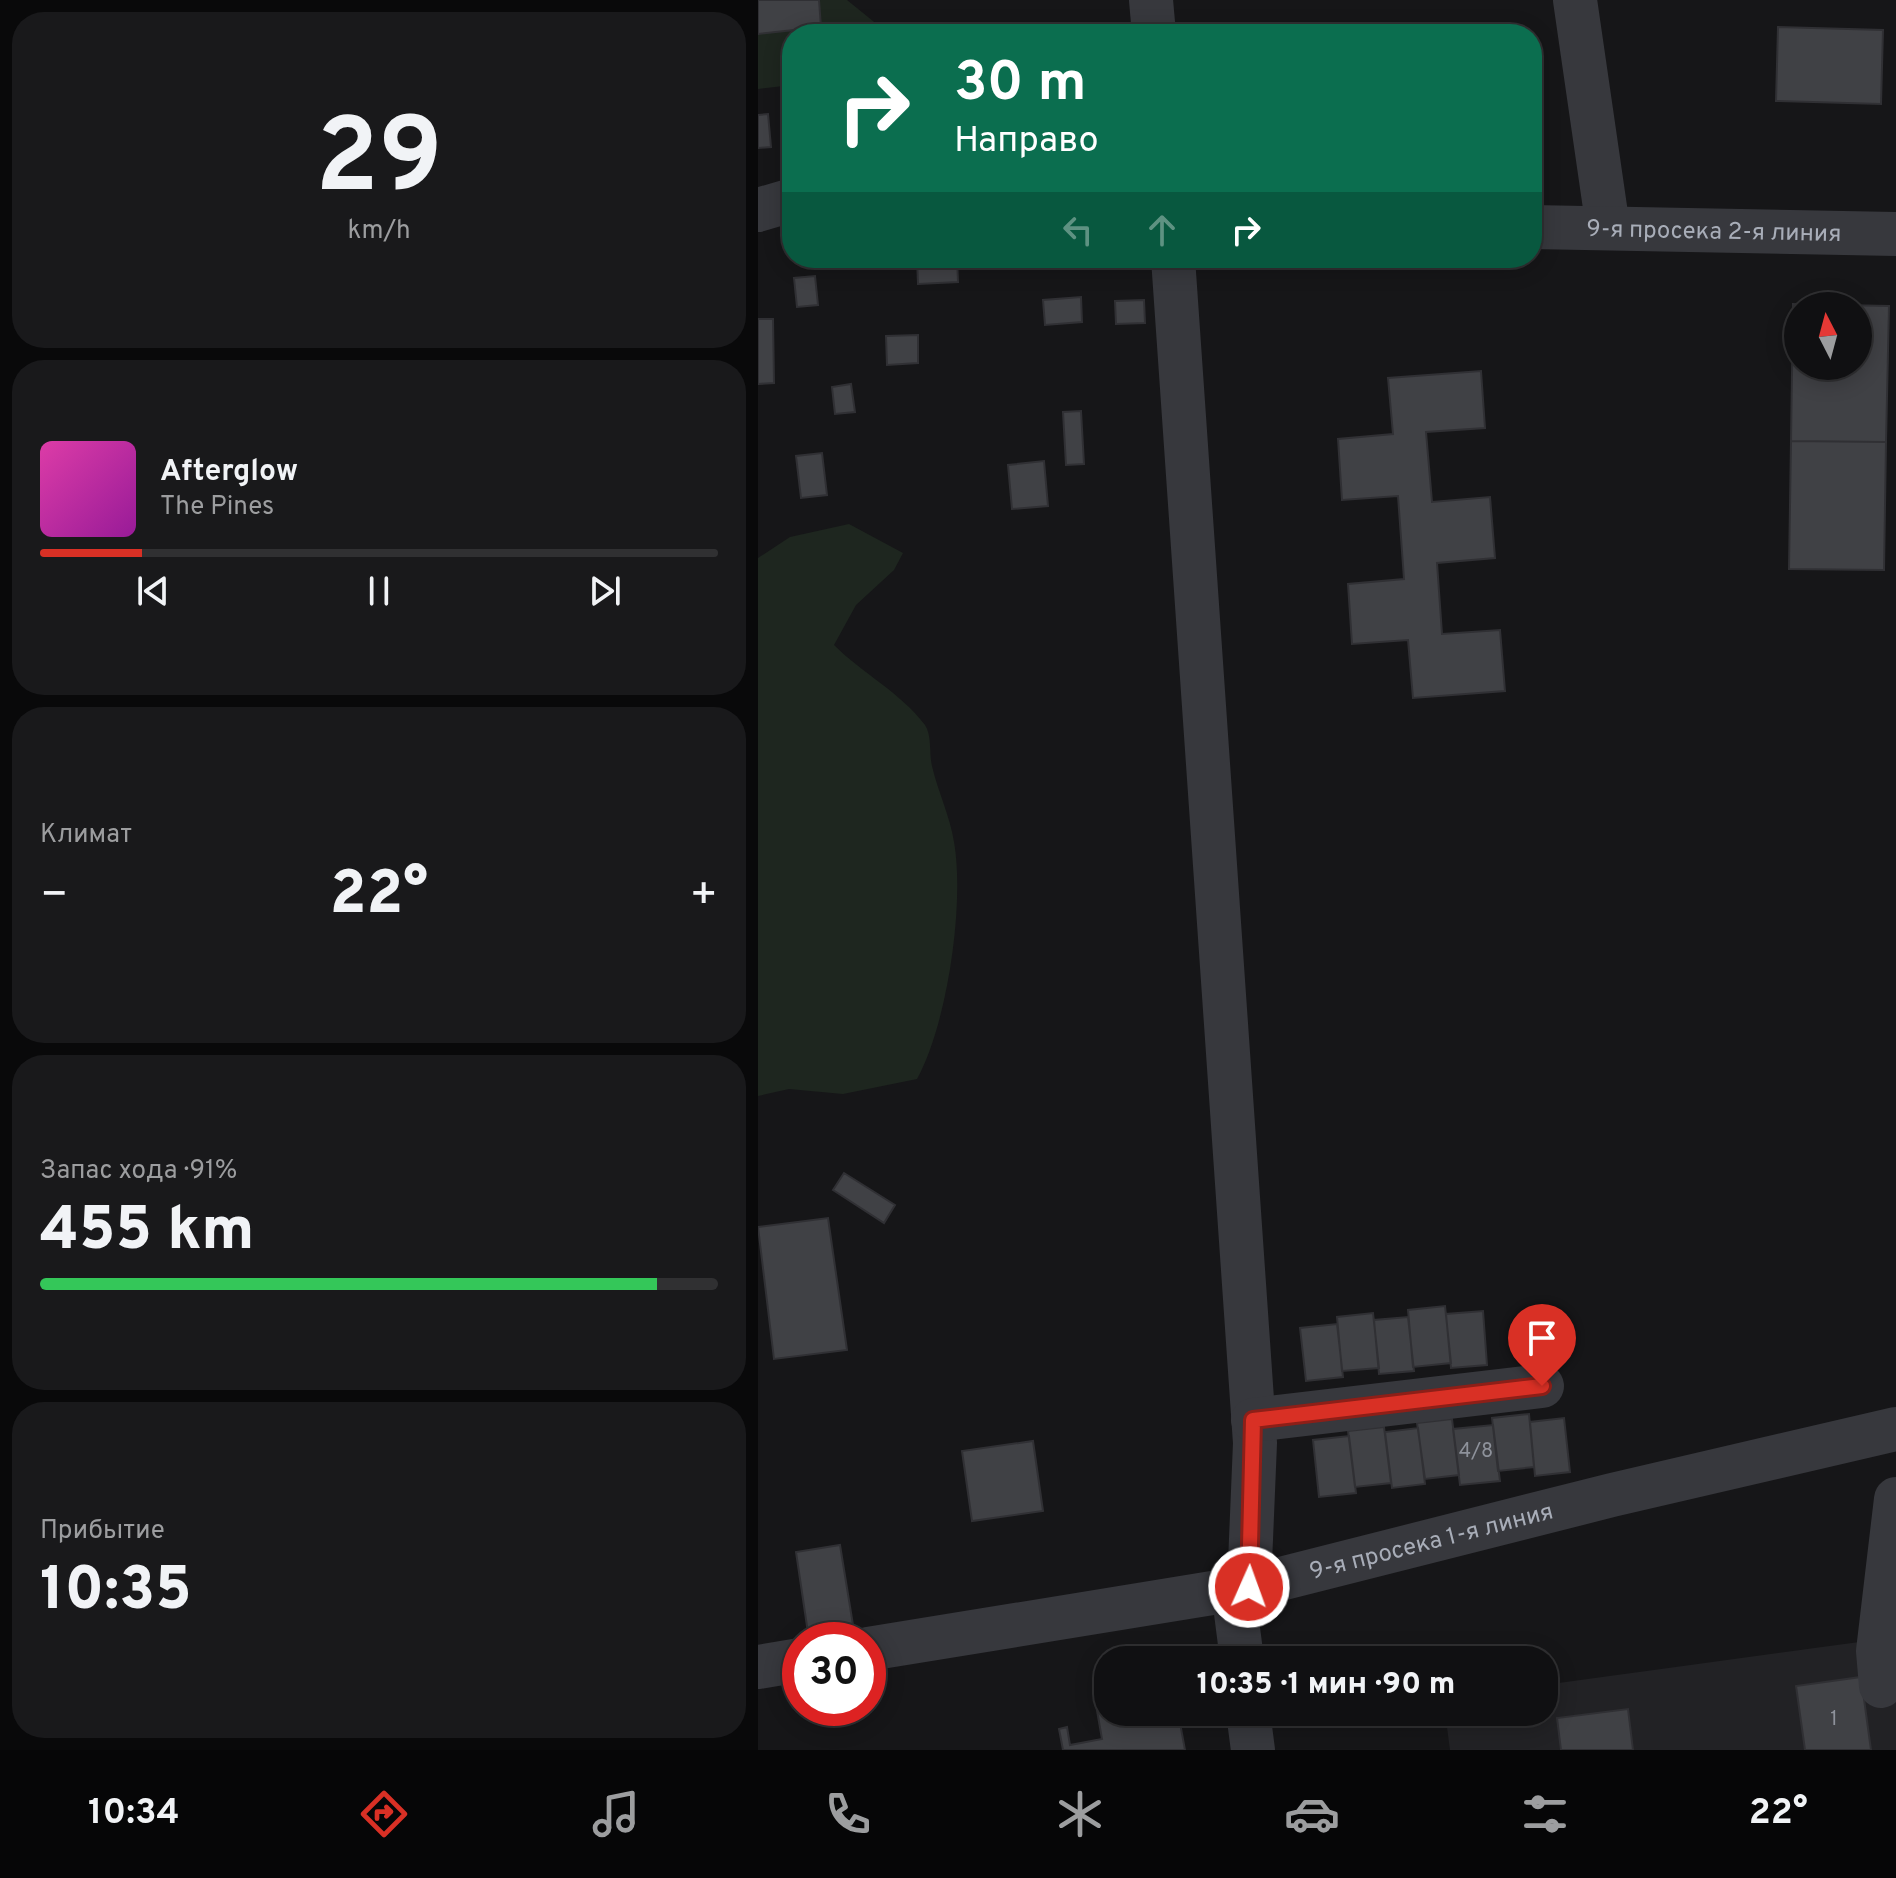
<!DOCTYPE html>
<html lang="ru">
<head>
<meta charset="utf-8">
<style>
  body { margin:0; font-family:Overpass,sans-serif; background:#19191b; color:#f1f3f6; height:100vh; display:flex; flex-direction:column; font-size:30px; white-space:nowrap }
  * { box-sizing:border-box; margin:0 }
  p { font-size:26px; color:#9c9d9f }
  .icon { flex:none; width:44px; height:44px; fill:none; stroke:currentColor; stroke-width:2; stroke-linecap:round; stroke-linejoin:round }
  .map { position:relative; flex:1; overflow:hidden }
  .panel { display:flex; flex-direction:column; gap:12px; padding:12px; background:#09090a; width:758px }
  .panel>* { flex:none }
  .banner { position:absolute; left:24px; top:24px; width:760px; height:244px; border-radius:32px; box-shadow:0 4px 20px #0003,0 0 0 2px #303032; background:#0b6e4f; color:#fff; overflow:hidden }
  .needle { width:52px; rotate:354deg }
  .fabs { position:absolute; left:1026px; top:292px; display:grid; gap:16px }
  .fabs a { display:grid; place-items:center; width:88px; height:88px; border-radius:50%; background:#101012; box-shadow:0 4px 20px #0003,0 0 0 2px #303032; font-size:40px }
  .speed { position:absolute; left:24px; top:1622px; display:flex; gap:16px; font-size:40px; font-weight:700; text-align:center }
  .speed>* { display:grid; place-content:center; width:104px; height:104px; border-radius:50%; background:#101012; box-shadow:0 4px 20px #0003,0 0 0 2px #303032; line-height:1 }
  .speed .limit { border:12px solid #d22; background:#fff; color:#111 }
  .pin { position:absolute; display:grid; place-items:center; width:68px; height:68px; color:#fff; margin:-82px -34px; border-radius:50% 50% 50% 0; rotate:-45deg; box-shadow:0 0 8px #0007 }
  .pin .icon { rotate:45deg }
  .me { position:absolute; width:88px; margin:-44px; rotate:2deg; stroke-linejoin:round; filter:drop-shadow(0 0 6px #0008) }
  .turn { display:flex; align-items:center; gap:28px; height:168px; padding:0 40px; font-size:36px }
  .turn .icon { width:104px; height:104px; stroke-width:2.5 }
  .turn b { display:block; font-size:56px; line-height:68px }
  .lanes { display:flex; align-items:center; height:76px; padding:0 40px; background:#0003; justify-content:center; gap:40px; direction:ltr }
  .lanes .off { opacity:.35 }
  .big { font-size:60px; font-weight:800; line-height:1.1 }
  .panel .tile { flex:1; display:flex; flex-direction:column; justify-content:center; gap:12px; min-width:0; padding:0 28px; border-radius:32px; background:#19191b }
  .panel .dial { align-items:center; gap:0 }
  .dial b { font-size:104px; line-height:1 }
  .song { display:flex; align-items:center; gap:24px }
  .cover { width:96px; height:96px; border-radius:12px; background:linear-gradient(135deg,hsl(320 70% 55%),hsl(300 70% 35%)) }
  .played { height:8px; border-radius:4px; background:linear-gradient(90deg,#d93025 15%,#303032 15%) }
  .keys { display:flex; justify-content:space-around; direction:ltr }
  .heat { display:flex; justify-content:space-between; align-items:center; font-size:44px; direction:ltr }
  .charge { height:12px; border-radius:6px; background:linear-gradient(90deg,#34c759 91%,#303032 0) }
  .trip { position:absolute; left:336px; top:1646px; width:464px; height:80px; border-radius:32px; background:#101012; box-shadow:0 4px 20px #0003,0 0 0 2px #303032; font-weight:800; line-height:80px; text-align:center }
  .dock { display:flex; height:128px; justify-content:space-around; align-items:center; background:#060607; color:#9c9d9f }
  .dock .icon { width:56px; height:56px }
  .dock .active { color:#d93025 }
  .dock b { font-size:36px; color:#f1f3f6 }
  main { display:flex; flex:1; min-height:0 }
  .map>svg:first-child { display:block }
  .built { fill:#222225 }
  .green { fill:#1e261f }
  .building { fill:#404145; stroke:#303034; stroke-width:2; fill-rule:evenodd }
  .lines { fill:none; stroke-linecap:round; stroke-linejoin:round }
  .minor { stroke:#37383d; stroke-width:44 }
  .route-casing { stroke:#8d1f18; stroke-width:20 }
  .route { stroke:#d93025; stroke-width:14 }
  .labels { text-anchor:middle; stroke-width:8; stroke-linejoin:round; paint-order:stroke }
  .number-label { font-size:20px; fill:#8e929b }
  .street-label { font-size:24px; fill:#a8adb8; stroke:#111113 }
</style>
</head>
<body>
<main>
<section class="panel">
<div class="tile dial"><b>29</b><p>km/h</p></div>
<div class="tile">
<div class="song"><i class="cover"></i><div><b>Afterglow</b><p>The Pines</p></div></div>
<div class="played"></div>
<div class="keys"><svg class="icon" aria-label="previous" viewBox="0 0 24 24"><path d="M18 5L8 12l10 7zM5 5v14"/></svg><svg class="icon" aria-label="pause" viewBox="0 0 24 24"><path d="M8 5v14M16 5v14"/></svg><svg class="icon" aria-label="next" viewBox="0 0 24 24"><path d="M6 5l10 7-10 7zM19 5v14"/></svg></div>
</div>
<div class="tile"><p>Климат</p>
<div class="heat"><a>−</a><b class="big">22°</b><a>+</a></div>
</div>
<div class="tile"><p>Запас хода · 91%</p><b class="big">455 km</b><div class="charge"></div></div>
<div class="tile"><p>Прибытие</p><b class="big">10:35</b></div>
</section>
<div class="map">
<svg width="1138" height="1750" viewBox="0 0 1138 1750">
  <rect width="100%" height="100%" fill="#161618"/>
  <path class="built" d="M1138,1637v113h-446l-5,-38h99v-27z"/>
  <path class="green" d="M0,0h89l42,34h-97v51l-34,4z
    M91,524l54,29 -9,17 -38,35 -22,40c29,29 66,47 91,80 7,10 4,29 7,41 6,26 18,50 22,76 11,62 -7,183 -37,237l-74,15 -54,-5 -31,7v-538l32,-21z"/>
  <path class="building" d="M0,0h61l2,27 -63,7z
    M1020,27l105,3 -2,74 -105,-3z
    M10,114l3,33 -13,1v-33z
    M34,210v38h-5l-5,-36z
    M159,258h40l1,24 -40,2z
    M305,258h31v5l-30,2z
    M57,276l3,29 -21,2 -3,-29z
    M323,297l1,25 -37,3 -2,-25z
    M386,300l1,23 -29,1 -1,-23z
    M1035,304l96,2 -3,136 -95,-1zM1040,306h60v60h-60z
    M0,319h15l1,64 -16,1z
    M160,335v28l-31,2 -1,-29z
    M723,371l4,57 -59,4 6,70 58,-5 5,61 -58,5 5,71 58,-4 5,61 -92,7 -5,-58 -56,4 -4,-60 56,-5 -6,-83 -56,4 -4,-61 55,-5 -5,-56z
    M93,384l4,28 -20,2 -3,-27z
    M323,411l3,53 -18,1 -3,-53z
    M1033,441l95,1 -2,128 -95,-1z
    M64,453l5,42 -26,3 -5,-42z
    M286,461l4,45 -36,3 -4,-44z
    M86,1173l51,32 -11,18 -51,-33z
    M70,1218l19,132 -73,9 -16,-132z
    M687,1306l6,57 -38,4 -5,-57z
    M725,1311l4,54 -36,3 -5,-54z
    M615,1313l6,55 -37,3 -5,-54z
    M650,1317l6,54 -35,3 -5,-54z
    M579,1324l6,53 -37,4 -6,-53z
    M771,1414l5,53 -36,4 -6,-53z
    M806,1418l6,54 -35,4 -5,-54z
    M694,1419l7,56 -34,4 -8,-56z
    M735,1425l7,56 -40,4 -7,-56z
    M626,1427l7,56 -36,4 -7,-56z
    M660,1428l7,56 -33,4 -7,-56z
    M591,1436l7,57 -37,4 -6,-57z
    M275,1441l10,70 -71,10 -10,-70z
    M82,1545l13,80 -45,8 -12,-81z
    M1103,1677l10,73h-66l-9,-64z
    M350,1697v15h70l7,38h-122l-4,-21 8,-2 3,18 32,-6 -7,-40z
    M870,1709l5,41h-72l-4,-32z"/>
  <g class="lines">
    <g class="minor">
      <path d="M393,0l3,34"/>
      <path d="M817,0l33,228"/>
      <path d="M0,210l34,-10"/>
      <path id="s1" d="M774,227l364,7"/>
      <path d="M415,258l82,1185 -6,144"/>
      <path d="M495,1420l289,-34"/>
      <path d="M475,1589l9,71"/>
      <path id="s2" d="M110,1649l381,-62 363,-92 284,-66"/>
      <path d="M0,1667l42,-7"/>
      <path d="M1123,1686l-3,-35 18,-152"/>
      <path d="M490,1712l5,38"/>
    </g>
  </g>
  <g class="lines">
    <defs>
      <path id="route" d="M491,1587l4,-167 289,-34"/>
    </defs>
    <use href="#route" class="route-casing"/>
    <use href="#route" class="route"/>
  </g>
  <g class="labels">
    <g class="number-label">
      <text x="718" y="1457">4/8</text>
      <text x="1076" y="1725">1</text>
    </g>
    <g class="street-label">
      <text dy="8" stroke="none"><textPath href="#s1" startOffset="182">9-я просека 2-я линия</textPath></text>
      <text dy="8" stroke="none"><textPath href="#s2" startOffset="574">9-я просека 1-я линия</textPath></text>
    </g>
  </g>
</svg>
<div class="fabs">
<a><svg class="needle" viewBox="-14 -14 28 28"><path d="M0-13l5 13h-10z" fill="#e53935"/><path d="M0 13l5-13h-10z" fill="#9c9d9f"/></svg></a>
</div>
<div class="speed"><div class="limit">30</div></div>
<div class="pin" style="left:784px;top:1386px;background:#d93025"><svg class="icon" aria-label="arrive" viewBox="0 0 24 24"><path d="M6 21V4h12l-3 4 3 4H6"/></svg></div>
<svg class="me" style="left:491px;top:1587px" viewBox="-20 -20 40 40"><circle r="17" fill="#d93025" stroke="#fff" stroke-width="3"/><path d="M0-11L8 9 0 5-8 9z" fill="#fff"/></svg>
<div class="trip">10:35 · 1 мин · 90 m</div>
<div class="banner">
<div class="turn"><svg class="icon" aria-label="right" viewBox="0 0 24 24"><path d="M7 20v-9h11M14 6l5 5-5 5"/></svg><div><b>30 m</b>Направо</div></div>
<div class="lanes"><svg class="icon off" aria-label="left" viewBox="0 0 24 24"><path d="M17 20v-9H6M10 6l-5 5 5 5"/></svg><svg class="icon off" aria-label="ahead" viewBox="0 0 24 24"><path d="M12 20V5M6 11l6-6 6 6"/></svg><svg class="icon" aria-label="right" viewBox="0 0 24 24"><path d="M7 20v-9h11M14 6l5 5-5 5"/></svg></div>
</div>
</div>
</main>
<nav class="dock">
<b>10:34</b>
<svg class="icon active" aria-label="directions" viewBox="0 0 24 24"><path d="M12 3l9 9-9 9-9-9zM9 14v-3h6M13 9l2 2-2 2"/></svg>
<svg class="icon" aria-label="music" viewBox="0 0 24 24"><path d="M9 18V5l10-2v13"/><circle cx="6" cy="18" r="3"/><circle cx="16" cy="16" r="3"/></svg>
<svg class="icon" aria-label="phone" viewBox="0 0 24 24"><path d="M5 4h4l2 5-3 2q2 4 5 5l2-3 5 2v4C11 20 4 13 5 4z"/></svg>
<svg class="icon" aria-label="climate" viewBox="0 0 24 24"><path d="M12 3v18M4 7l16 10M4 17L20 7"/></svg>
<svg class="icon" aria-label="car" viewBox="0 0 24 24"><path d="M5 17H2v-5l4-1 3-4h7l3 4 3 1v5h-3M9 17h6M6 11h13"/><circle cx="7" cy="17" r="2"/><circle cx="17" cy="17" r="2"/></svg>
<svg class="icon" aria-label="filters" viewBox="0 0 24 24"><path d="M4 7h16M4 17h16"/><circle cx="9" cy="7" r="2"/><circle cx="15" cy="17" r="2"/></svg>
<b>22°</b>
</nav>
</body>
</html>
